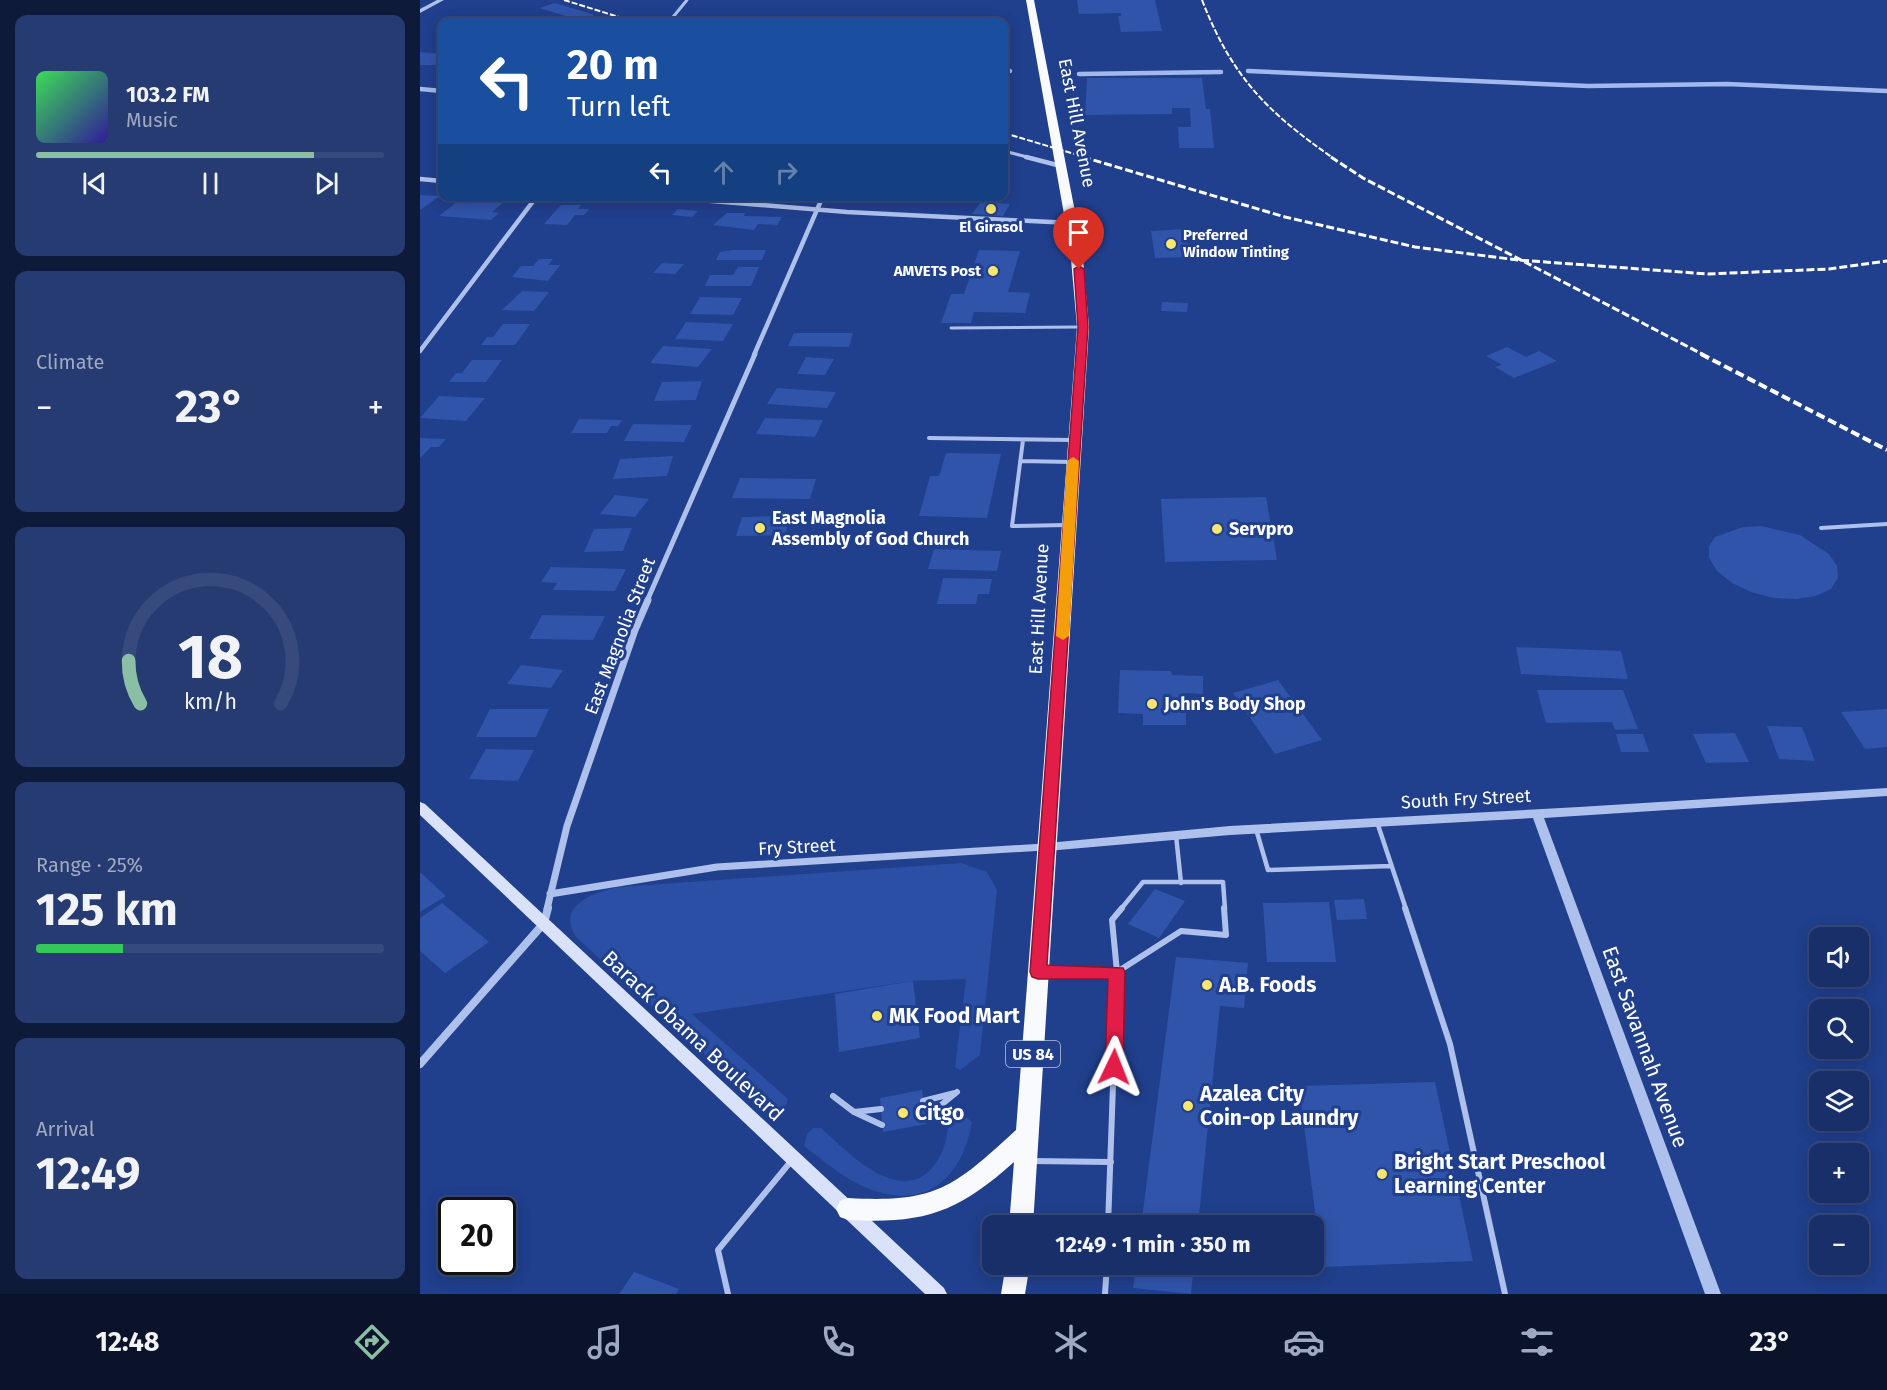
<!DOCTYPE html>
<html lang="en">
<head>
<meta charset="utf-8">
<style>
  body { margin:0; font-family:"Fira Sans",sans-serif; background:#253b71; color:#f1f3f6; height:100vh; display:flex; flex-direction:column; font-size:22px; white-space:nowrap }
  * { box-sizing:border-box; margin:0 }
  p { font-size:20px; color:#9fa9c0 }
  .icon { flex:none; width:33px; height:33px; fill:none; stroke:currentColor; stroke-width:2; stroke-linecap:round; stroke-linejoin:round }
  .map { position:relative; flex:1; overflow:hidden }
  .panel { display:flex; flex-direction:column; gap:15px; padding:15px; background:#0d1a3a; width:420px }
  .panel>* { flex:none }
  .guide { position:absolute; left:18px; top:18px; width:570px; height:183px; border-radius:12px; box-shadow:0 3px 15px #0003,0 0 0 2px #364a7d; background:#1a4fa0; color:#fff; overflow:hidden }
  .buttons { position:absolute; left:1389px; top:927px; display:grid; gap:12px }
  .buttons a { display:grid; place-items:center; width:60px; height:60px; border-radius:12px; background:#182f69; box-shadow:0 3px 15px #0003,0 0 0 2px #364a7d; font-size:30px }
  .speed { position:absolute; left:18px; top:1197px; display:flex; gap:12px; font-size:30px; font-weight:700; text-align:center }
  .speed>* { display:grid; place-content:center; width:78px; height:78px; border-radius:50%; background:#182f69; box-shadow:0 3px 15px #0003,0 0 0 2px #364a7d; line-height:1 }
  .speed .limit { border:3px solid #111; border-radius:9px; background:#fff; color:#111 }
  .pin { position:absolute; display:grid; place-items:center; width:51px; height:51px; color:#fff; margin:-62px -26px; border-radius:50% 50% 50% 0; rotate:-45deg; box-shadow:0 0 6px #0007 }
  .pin .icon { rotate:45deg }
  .me { position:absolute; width:66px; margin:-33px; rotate:2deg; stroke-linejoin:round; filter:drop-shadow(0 0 4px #0008) }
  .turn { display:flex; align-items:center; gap:21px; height:126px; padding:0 30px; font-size:27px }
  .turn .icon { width:78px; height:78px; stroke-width:2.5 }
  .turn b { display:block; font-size:42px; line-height:51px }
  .lanes { display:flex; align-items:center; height:57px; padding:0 30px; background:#0003; justify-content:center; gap:30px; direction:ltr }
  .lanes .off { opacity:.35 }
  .big { font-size:45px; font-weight:700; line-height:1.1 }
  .panel .card { flex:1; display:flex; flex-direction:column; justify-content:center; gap:9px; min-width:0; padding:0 21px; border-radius:12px; background:#253b71 }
  .panel .dial { align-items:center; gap:0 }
  .dial svg { height:156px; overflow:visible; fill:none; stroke:#364a7d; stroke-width:7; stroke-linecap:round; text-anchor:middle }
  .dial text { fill:#f1f3f6; stroke:none }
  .song { display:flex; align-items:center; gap:18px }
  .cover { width:72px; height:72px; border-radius:9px; background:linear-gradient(135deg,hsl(130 70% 55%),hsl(250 70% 35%)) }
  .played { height:6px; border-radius:3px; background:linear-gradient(90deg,#8abfa5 80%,#364a7d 80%) }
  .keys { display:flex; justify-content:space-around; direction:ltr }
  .heat { display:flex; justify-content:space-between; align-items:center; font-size:33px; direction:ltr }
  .charge { height:9px; border-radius:4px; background:linear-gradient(90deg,#34c759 25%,#364a7d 0) }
  .trip { position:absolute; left:562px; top:1215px; width:342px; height:60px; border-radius:12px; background:#182f69; box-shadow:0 3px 15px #0003,0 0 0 2px #364a7d; font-weight:700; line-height:60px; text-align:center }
  .tabs { display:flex; height:96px; justify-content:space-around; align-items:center; background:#0a132a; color:#9fa9c0 }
  .tabs .icon { width:42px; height:42px }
  .tabs .on { color:#8abfa5 }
  .tabs b { font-size:27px; color:#f1f3f6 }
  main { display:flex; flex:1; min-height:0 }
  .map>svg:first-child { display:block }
  .green { fill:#2a4fa5 }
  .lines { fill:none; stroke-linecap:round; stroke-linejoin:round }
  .stream { stroke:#a1b9ed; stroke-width:4.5 }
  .building { fill:#3054aa }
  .service-far3 { stroke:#aec1ec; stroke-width:3 }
  .service-far2 { stroke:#aec1ec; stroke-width:4 }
  .service-far1 { stroke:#aec1ec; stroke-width:4.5 }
  .service { stroke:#aec1ec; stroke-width:6 }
  .minor-far4 { stroke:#aec1ec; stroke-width:3 }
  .minor-far3 { stroke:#aec1ec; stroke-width:4.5 }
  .minor-far2 { stroke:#aec1ec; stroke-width:5 }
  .minor-far1 { stroke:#aec1ec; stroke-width:7 }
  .minor { stroke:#aec1ec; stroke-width:8 }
  .tertiary { fill:#aec1ec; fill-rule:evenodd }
  .secondary { fill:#dae2f9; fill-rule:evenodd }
  .trunk { fill:#f9fafe; fill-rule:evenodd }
  .rail-far2 { stroke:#fff; stroke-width:2; stroke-dasharray:6 2; stroke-linecap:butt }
  .rail-far1 { stroke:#fff; stroke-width:3; stroke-dasharray:8 3; stroke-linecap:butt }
  .rail { stroke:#fff; stroke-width:4; stroke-dasharray:9 4; stroke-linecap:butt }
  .route { fill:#e11d48; stroke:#92132f; stroke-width:1.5 }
  .slow { fill:#f59e0b }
  .poi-dot { fill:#f9e66f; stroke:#203f8c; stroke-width:2 }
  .labels { text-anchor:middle; stroke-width:6; stroke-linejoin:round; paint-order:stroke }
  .far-poi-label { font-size:15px; font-weight:bold; fill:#fff; stroke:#203f8c }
  .shield { fill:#203f8c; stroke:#bcc5dc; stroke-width:1.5 }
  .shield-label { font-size:16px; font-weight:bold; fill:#fff }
  .street-label { font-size:18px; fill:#fff; stroke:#203f8c }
  .poi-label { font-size:18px; font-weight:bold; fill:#fff; stroke:#203f8c; text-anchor:start }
  .near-poi-label { font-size:21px; font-weight:bold; fill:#fff; stroke:#203f8c; text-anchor:start }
  .near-street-label { font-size:21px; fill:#fff; stroke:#203f8c }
</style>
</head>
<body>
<main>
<section class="panel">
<div class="card">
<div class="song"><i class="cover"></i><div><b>103.2 FM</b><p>Music</p></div></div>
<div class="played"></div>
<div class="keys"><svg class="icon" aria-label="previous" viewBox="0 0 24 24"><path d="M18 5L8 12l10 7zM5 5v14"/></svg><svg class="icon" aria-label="pause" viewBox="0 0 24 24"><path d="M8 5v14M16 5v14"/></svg><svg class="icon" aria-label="next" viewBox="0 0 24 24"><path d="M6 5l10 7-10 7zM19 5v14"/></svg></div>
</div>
<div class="card"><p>Climate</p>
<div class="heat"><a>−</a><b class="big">23°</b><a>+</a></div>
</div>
<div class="card dial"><svg viewBox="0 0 100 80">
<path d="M14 69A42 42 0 1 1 86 69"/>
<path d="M14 69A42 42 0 0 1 8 47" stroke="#8abfa5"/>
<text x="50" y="56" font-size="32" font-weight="700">18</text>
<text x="50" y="72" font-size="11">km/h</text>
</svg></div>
<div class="card"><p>Range · 25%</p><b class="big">125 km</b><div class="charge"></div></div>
<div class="card"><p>Arrival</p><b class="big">12:49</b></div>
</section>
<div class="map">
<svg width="1467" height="1294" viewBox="0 0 1467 1294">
  <rect width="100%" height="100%" fill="#203f8c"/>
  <path class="green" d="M541,863l26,9 10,18 -17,165 -20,15 -5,-3 11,-88 -53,2 -221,33 96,85c-3,12 -10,13 -21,13l-191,-175c-21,-32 19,-45 43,-50z
    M532,1109l6,1 14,12c-11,62 -52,91 -112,63 -20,-10 -38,-25 -56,-39l3,-12 6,-6h8c29,26 85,86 118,30 9,-16 8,-32 13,-49z"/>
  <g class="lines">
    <path class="stream" d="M584,70l6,1
      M828,71l340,15 139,-2 160,7
      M659,74l142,-2
      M0,89l22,2"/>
  </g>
  <path class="building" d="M657,0h78l7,31 -41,1 -3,-16h3v-3l-42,1z
    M135,3l40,12 -16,5 -40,-12z
    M0,52l22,2v11h-22z
    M667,78h115l4,31h4l4,39h-35l-1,-21h13l-1,-19h-18v6l-87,1z
    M0,195l20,1 -20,14z
    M560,196l10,1 -3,5 23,2 -7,12 -31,-2 8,-11h-4z
    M42,198l43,3 -13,11 7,1 -8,7 -52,-4z
    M141,205h20l-3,4h11l-5,6h-9l-8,10 -23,-1z
    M258,209l20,2 -6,6 -20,-2z
    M307,213h18l-1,3 38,1 -5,8 -19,-1 -4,6 -41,-5z
    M765,229l6,28 -36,1 -4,-27z
    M312,250h34l-4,10h-46l4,-8z
    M559,250l41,1 -12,41 22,1 -5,20 -51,-1 -3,11h-30l10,-29h13z
    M119,259h14l-5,6h12l-12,16 -36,-4 9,-11h12z
    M242,263l22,1 -9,10 -22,-1z
    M318,267h21l-8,19h-46l5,-11h23z
    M102,291l27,1 -15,19 -32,-1z
    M280,297l42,1 -9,17 -43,-1z
    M742,302l26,1 -1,9 -26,-1z
    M266,322l47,2 -10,17 -48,-2z
    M83,324h27l-15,21h-34l6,-8h6z
    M374,333h59l-4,14 -61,-1z
    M243,346l49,3 -14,18 -48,-4z
    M1087,347l19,10 13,-6 18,10 -43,17 -19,-11 7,-2 -16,-9z
    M386,357l28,2 -9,16 -28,-1z
    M52,360h30l-16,22h-37l7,-9h6z
    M282,381l-6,19 -42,1 8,-19z
    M357,388l59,4 -9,16 -60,-4z
    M19,396l46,2 -19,23 -46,-3z
    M345,418l58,2 -8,17 -59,-3z
    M159,419l43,1 -4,6h-7l-4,7h-36z
    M213,424l59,1 -8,17 -60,-1z
    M0,438l26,1 -7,8h-8l-11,11z
    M526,453l55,1 -14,64 -68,-2 11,-40h9z
    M253,456l-6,20 -54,3 7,-20z
    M320,478l76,1 -6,20 -78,-1z
    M195,495l34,4 -14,18 -35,-3z
    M846,497l11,63 -112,2 -4,-63z
    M370,516l-5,19 -49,1 6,-19z
    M1341,526l39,9 29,19 8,12 1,12 -7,11 -15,7 -19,3 -23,-1 -23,-6 -19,-9 -15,-12 -8,-13v-12l6,-9 28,-10z
    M212,528l-9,23 -39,1 10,-23z
    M514,549l67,2 -4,20 -69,-2z
    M131,567l75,2 -11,22 -62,-1 4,-7 -16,-1z
    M523,578l49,1 -3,15h-11l-2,10h-39z
    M122,615l63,1 -12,24 -64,-1z
    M1096,647l105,4 7,28 -107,-5z
    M101,665l42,5 -12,18 -44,-4z
    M700,670l51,1 1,4 31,1v18l-17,-1v32h-43v-11l-25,-1z
    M858,680l44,60 -47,14 -42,-61z
    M1117,690h86l15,39 -23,1 -3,-8 -66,1z
    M70,709h59l-13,28h-60z
    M1467,709v38l-22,2 -24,-37z
    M1347,726l35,1 13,34 -36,-2z
    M1315,733l14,29 -43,1 -13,-29z
    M1196,734h27l6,18h-28z
    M66,749l48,1 -16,31 -49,-2z
    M0,872l26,24 -26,16z
    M735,889l30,12 -26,37 -31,-14z
    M944,899l3,20 -30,1 -3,-20z
    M909,902l7,60h-69l-4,-59z
    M22,903l47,39 -44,31 -25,-22v-33z
    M756,957l72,6 -4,45 -24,-2 -22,220h-57z
    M493,981l7,57 -81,14 -4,-58z
    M1015,1082l38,179 -151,6 -23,-181z
    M502,1090l4,34 -43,8 -3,-34z
    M716,1264h58l-3,30 -58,-6z
    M214,1272l45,17 -3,5h-57z"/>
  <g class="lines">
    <path class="service-far3" d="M531,328l129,-1"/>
    <path class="service-far2" d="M509,438l143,2
      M603,440l-11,86 54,-1
      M600,461l52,1
      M1401,528l66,-4"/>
    <path class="service-far1" d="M957,822l29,87
      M836,829l12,41 123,-4
      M756,835l5,48
      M701,909l22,-27h80l2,27"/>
    <path class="service" d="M985,908l45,136 55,250
      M624,972h73
      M697,972l-5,-52 10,-12
      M697,972l64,-41 45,4 -2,-27
      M413,1096l21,16 27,-3
      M503,1101l32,-8
      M434,1112l28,13
      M505,1118l32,-26
      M612,1161l79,1
      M688,1226l9,-254
      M308,1294l-10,-44 74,-90
      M685,1294l2,-30"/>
    <path class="minor-far4" d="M249,22l18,-22
      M584,151l27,7"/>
    <path class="minor-far3" d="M606,157l35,9
      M0,179l22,2
      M230,196l197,16 224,11
      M0,351l117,-155
      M334,355l69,-159"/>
    <path class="minor-far2" d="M227,601l108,-247"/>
    <path class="minor-far1" d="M130,894l167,-27 327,-20
      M127,909l20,-83 68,-196 13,-30"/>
    <path class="minor" d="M0,1064l124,-141 4,-15"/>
    <path class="tertiary" d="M17,0h7l-24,13v-4z
      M1467,788v8l-343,22 177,476h-16l-172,-476 -303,17 -183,16 -4,-1 -2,-3 2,-3 4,-1 183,-17 349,-19z"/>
    <path class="secondary" d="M0,802l5,2 519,484 3,6h-22l-505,-479z"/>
    <path class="trunk" d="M606,0h8l48,248 7,79 -56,899h-24l5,-64c-57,51 -90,62 -166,58l-8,-3 -4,-8 4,-8 8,-3c88,5 105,-10 168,-68l61,-803 -7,-79z
      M586,1264h24l-5,30h-24z"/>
    <path class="rail-far2" d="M144,0l71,22
      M782,0c30,77 65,112 131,158
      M584,133l84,25"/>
    <path class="rail-far1" d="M663,157l202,60 130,30 103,13 190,14 121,-5 58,-8
      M911,157l32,21 341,177"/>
    <path class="rail" d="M1281,354l186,96"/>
  </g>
  <path class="route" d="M659,266l5,3 4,58 -41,638 76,3 2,4 -2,95 -3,5 -6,3 -7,-3 -2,-5 3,-88h-70l-6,-2 -2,-5 48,-645 -4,-58z"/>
  <path class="slow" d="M653,457l6,4 -10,175 -6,4 -7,-4 11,-175z"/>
  <g class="poi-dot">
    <circle cx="571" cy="209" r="6"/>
    <circle cx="751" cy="244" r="6"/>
    <circle cx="573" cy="271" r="6"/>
    <circle cx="340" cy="528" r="6"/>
    <circle cx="797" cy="529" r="6"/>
    <circle cx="732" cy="704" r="6"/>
    <circle cx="787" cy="985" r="6"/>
    <circle cx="457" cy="1016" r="6"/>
    <circle cx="768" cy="1106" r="6"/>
    <circle cx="483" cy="1113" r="6"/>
    <circle cx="962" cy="1174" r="6"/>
  </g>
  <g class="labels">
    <g class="far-poi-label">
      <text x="571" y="232">El Girasol</text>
      <text x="763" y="240" text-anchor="start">Preferred<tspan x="763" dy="17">Window Tinting</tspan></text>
      <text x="561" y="276" text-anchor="end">AMVETS Post</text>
    </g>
    <rect class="shield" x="586" y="1041" width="54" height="26" rx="4.5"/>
    <g class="shield-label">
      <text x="613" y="1060">US 84</text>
    </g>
    <g class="street-label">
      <text transform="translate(657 123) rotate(79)" y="6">East Hill Avenue</text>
      <text transform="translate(619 609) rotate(-87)" y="6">East Hill Avenue</text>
      <text transform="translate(200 636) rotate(-69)" y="6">East Magnolia Street</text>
      <text transform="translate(1046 799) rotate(-3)" y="6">South Fry Street</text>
      <text transform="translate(377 847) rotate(-3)" y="6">Fry Street</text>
    </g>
    <g class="poi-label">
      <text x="352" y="524">East Magnolia<tspan x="352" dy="21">Assembly of God Church</tspan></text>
      <text x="809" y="535">Servpro</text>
      <text x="744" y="710">John's Body Shop</text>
    </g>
    <g class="near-poi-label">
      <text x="799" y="992">A.B. Foods</text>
      <text x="469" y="1023">MK Food Mart</text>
      <text x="780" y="1101">Azalea City<tspan x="780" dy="24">Coin-op Laundry</tspan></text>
      <text x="495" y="1120">Citgo</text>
      <text x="974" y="1169">Bright Start Preschool<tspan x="974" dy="24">Learning Center</tspan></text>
    </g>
    <g class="near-street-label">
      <text transform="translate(273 1036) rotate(43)" y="7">Barack Obama Boulevard</text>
      <text transform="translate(1225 1047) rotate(70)" y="7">East Savannah Avenue</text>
    </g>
  </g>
</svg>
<div class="buttons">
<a><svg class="icon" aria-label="sound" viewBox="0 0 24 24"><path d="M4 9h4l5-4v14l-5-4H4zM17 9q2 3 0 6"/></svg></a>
<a><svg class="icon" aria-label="search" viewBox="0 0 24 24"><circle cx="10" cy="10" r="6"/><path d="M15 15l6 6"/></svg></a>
<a><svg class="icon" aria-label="layers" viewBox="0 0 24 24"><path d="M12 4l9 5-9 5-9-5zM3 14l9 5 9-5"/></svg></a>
<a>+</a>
<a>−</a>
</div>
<div class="speed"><div class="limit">20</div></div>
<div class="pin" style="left:659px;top:269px;background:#d93025"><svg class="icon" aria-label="arrive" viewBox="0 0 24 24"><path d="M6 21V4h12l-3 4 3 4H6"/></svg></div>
<svg class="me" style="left:694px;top:1067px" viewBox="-20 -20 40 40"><path d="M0-17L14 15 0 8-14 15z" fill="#e11d48" stroke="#fff" stroke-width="4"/></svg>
<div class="trip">12:49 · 1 min · 350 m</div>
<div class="guide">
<div class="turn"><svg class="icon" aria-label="left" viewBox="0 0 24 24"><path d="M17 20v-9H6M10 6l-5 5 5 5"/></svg><div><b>20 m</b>Turn left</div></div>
<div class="lanes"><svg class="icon" aria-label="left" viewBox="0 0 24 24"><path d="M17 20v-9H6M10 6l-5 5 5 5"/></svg><svg class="icon off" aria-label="ahead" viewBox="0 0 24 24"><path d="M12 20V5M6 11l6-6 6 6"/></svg><svg class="icon off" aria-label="right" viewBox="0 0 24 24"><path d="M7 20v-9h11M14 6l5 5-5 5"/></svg></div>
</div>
</div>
</main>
<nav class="tabs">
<b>12:48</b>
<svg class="icon on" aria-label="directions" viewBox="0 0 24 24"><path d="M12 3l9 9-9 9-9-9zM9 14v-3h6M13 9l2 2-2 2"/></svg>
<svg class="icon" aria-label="music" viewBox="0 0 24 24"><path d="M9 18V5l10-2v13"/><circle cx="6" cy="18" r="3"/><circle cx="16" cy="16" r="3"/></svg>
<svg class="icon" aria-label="phone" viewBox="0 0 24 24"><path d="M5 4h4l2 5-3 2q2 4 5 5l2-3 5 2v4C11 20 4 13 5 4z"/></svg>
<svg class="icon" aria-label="climate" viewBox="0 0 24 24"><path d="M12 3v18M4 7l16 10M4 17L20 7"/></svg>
<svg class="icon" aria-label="car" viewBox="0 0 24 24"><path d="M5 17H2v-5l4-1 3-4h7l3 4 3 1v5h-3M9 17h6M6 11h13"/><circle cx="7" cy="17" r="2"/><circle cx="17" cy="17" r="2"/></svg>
<svg class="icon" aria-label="filters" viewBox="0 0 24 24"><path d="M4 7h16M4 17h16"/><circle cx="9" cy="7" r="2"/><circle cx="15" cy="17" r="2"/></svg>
<b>23°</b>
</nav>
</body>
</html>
